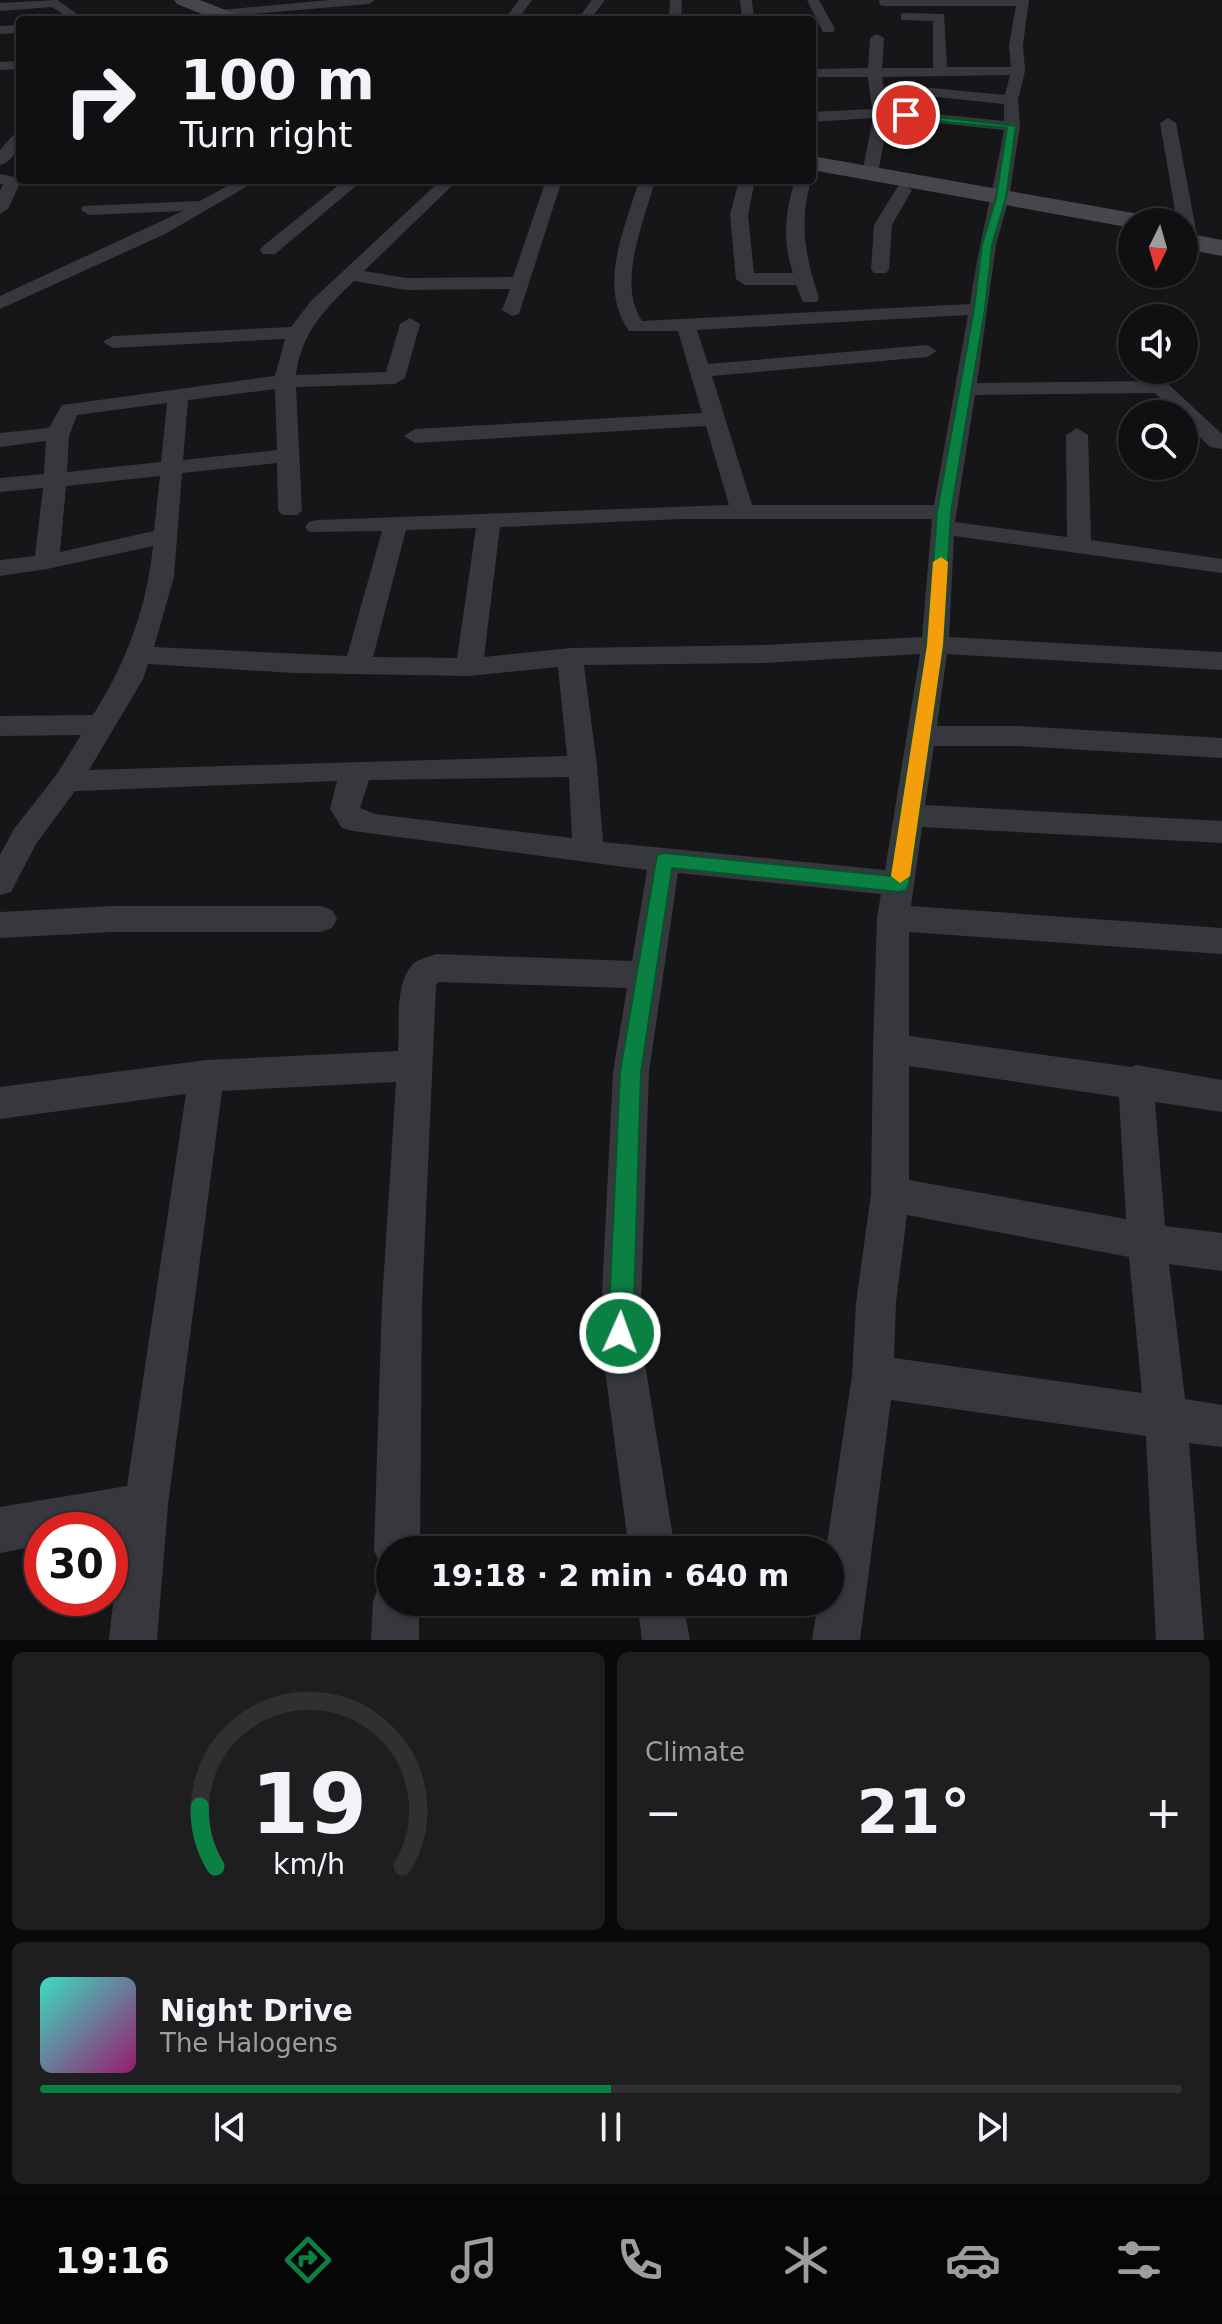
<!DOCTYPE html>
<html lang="en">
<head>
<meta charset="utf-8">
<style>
  body { margin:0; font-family:"DejaVu Sans",sans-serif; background:#1e1e20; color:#f1f3f6; height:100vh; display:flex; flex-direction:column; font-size:30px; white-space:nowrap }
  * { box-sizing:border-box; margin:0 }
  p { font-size:26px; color:#9c9d9f }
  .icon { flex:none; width:44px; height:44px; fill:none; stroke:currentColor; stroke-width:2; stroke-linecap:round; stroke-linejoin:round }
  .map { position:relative; height:1640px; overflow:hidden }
  .side { display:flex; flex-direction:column; gap:12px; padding:12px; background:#09090a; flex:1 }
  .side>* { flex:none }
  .banner { position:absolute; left:16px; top:16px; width:800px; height:168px; border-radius:8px; box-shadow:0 2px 6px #0004,0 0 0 2px #303032; background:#101012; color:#f1f3f6; overflow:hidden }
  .needle { width:52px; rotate:185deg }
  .buttons { position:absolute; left:1118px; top:208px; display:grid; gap:16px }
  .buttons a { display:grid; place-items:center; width:80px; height:80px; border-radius:50%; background:#101012; box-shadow:0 2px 6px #0004,0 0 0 2px #303032; font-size:40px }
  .speed { position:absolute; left:24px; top:1512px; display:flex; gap:16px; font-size:40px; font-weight:700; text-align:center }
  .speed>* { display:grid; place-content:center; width:104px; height:104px; border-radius:50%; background:#101012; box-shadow:0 2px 6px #0004,0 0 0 2px #303032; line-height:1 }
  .speed .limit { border:12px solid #d22; background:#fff; color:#111 }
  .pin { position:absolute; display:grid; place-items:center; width:68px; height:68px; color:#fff; margin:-34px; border:4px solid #fff; border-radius:50%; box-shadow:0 2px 8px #0007 }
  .me { position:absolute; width:88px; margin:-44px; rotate:2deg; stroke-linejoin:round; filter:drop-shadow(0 0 6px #0008) }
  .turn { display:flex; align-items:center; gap:28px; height:168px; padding:0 32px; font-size:36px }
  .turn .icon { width:104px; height:104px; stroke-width:2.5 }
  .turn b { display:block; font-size:56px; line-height:68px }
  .big { font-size:60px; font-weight:700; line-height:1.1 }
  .side .widget { flex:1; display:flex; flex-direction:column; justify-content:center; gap:12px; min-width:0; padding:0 28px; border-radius:12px; background:#1e1e20 }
  .side .dial { align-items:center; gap:0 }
  .dial svg { height:208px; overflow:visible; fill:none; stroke:#303032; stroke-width:7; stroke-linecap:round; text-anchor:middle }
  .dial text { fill:#f1f3f6; stroke:none }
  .song { display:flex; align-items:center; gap:24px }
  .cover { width:96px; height:96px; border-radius:12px; background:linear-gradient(135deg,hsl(170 70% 55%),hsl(320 70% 35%)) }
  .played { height:8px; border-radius:4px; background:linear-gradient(90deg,#0b8043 50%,#303032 50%) }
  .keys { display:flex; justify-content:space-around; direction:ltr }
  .heat { display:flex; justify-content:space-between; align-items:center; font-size:44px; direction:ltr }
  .side .tiles { flex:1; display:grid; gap:12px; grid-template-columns:1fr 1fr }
  .widget:last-child { grid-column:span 2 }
  .trip { position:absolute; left:376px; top:1536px; width:468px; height:80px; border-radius:40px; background:#101012; box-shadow:0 2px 6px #0004,0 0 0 2px #303032; font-weight:700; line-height:80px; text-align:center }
  .tab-bar { display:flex; height:128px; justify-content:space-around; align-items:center; background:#060607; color:#9c9d9f }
  .tab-bar .icon { width:56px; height:56px }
  .tab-bar .selected { color:#0b8043 }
  .tab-bar b { font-size:36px; color:#f1f3f6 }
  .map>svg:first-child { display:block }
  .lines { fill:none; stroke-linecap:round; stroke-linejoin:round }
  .street { fill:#37383d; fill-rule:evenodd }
  .secondary { fill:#45474d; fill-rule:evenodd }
  .route { fill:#0b8043; stroke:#07532c; stroke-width:2 }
  .slow { fill:#f59e0b }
</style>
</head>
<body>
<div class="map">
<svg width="1222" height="1640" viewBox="0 0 1222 1640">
  <rect width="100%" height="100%" fill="#161618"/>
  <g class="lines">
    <path class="street" d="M57,0l29,20h-15l-19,-13 -52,4v-8z
      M329,0h46l-6,4 -152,13 -3,3h-43c14,-9 35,-2 49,-10z
      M519,0h13l-15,20h-13z
      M592,0h13l-15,20h-13z
      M670,0h12l-1,20h-12z
      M740,0h12l2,20h-12z
      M807,0h12l16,29 -2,3h-10z
      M879,0h150l-6,45 2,26 -7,29 2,26 -11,72 -13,47 -19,138 183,-2 7,2 55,51v15l-12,-2 -26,-26v-7h-8l-21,-21 -180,2 -20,127 112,15 -1,-102 11,-7 11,7 3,105 131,19v14l-268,-37 -5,101 273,15v18l-275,-16 -10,72h81l204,12v20l-204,-12h-84l-9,59 297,16v22l-300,-16 -11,79 311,22v26l-313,-22v104l222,31 5,-2 86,15v32l-67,-10 10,124 57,7v38l-53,-7 16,135 37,6v42l-33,-4 15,197h-48l-10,-204 -255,-36 -31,240h-48l6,-38h12v-52h-4l26,-174 4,-73 15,-109 2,-146 4,-130 4,-24 -203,-21 -29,199 -9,261 35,217h-46l-29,-217 13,-261 14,-84 -188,-6 -3,3 -14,318 -2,247h-30v20l-9,-4 -7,-16 8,-247 14,-221 -174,9 -54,414 -11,135h-48l12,-108 -79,-2v15l-42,8v-46l127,-21 59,-392 -186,25v-32l206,-27 192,-9c2,-24 -4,-67 15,-87 5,-5 16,-7 23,-10l196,7 15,-91 -294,-39 -11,-3 -12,-19 7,-28 -262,10 -39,53 -25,48 -11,3v-40l14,-26 43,-55 24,-39 -81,1v-20l93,-1c33,-51 54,-108 60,-169l-106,23 -47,7v-16l35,-4 8,-68 -43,4v-14l44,-4 2,-33 -46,6v-14l49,-5 13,-23 8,-1 205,-28 10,-37 -172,9 -10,-6 10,-6 178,-9 20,-26 130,-121h17l-94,91 42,7 107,-1 33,-97h16l-43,134 -7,2 -10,-6 8,-21 -104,1 -52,-9c-29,28 -53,52 -58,94l90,-3 14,-48 10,-6 10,6 -15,54 -10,6 -99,3 6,123 -4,5h-16l-4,-5 -1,-47 -95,10 -8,104 -20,70 193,9 35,-125 -73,1 -4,-5 4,-5 8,-2 412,-15 -23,-79 -291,17 -11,-7 11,-7 287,-16 -24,-82h-49c-32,-46 -4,-102 10,-151h16c-10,40 -39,102 -13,141l328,-17c8,-59 24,-116 34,-174l-116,-12 -10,56 -8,5 -6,-2 -2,-3 11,-56 -61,4v-10l60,-3 -4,-32h-56v-8l56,-1 2,-30 7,-4 7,4 -2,30h51v-47l-32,-1v-6l5,-1 38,1 3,53h64l-2,-22 7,-39h-132l-4,-1zM1010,75l-5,20 -115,-11 -7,4 7,4 114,12v17l-117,-12 -5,-32zM968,315l-34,190h-182l-40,-129 215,-19 10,-6 -10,-6 -219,19 -11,-34zM275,389l2,61 -94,10 5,-60zM167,403l-6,59 -94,10 2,-36 8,-21zM160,476l-6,55 -94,21 6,-66zM680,519h252l-10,118 -158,8 -194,3 -86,9 16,-130zM476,528l-19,130 -84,-1 33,-127zM920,654l-35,216 -282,-28 -6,-76 -13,-101 180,-2zM148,664l146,9 175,3 89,-9 9,89 -478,14 54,-91zM569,777l3,61 -197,-24 -15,-6 9,-28zM909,1066l210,31 7,122 -217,-39zM907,1215l222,42 13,136 -248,-35 2,-55z
      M20,25v8l-20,1v-8z
      M20,61v8l-20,1v-8z
      M1168,118l8,5 20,107 -9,5 -3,-1v-12h-7l-17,-99z
      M20,131c0,14 -5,30 -20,34v-15l15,-17z
      M0,174l19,4 2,3 -13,28 -8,5v-23l3,-7h-3z
      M238,180h20l-93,54 -165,75v-13l183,-85 -94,4 -8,-5 2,-4 117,-5z
      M345,180h18l-88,74h-12l-3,-4 3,-4z
      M739,180h16l-7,35 6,58h39c-11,-33 -8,-60 2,-93h16c-12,44 -6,76 8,118l-2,4h-14l-7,-17h-51l-9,-6 -6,-64z
      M904,185l8,5 -20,35 -3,44 -3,4h-12l-3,-4 3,-44 24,-39z
      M112,906h209l11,4 5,9 -5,9 -11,4h-209l-112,6v-26z
      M390,1581v21h29v38h-48l2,-38 6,-17z
      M637,1602h46l7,38h-48z"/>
    <path class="secondary" d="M174,0h26l41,16 2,4h-26l-40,-16z
      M812,156l327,58 9,3 4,5h-20v6l-320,-58z
      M1184,233l38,7v16l-38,-7z"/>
  </g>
  <path class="route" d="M903,113l113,13 -10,72 -14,47 -7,64 -34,203 -8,133 -34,239 -3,6 -7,2 -227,-24 -31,204 -8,261 -4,9 -9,3 -8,-3 -4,-9 12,-261 37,-217 7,-2 227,23 36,-231 10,-133 37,-203 8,-64 14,-47 11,-70 -101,-10z"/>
  <path class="slow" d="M941,557l7,5 -5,83 -33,231 -10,7 -9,-7 36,-231 6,-83z"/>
</svg>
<div class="buttons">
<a><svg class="needle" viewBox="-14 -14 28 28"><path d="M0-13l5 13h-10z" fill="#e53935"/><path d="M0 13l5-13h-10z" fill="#9c9d9f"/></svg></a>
<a><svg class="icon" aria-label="sound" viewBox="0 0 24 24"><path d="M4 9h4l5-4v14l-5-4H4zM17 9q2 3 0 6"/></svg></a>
<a><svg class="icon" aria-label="search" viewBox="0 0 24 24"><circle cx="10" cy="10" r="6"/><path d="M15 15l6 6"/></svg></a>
</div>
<div class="speed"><div class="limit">30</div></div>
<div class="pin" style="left:906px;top:115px;background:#d93025"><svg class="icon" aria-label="arrive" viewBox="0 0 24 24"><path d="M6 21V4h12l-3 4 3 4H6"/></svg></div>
<svg class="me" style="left:620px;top:1333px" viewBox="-20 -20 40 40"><circle r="17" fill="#0b8043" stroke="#fff" stroke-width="3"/><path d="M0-11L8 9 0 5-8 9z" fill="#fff"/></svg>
<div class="trip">19:18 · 2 min · 640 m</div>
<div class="banner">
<div class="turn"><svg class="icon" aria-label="right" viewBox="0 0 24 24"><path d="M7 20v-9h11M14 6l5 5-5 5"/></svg><div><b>100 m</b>Turn right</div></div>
</div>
</div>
<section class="side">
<div class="tiles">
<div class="widget dial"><svg viewBox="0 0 100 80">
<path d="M14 69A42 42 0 1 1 86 69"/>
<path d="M14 69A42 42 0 0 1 8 46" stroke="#0b8043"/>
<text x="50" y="56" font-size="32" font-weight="700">19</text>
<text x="50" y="72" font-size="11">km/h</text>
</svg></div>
<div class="widget"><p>Climate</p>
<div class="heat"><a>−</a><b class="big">21°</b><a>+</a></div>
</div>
<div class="widget">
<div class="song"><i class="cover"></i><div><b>Night Drive</b><p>The Halogens</p></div></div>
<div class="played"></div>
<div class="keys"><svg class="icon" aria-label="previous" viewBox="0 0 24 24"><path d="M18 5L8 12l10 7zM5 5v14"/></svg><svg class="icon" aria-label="pause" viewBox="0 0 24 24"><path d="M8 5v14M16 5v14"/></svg><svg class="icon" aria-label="next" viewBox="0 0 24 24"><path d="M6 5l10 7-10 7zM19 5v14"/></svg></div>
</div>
</div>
</section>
<nav class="tab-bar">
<b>19:16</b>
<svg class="icon selected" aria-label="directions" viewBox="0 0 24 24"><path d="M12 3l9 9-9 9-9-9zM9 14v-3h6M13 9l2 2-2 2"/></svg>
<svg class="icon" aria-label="music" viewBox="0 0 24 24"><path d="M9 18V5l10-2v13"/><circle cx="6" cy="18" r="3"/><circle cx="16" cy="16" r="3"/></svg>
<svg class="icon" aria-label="phone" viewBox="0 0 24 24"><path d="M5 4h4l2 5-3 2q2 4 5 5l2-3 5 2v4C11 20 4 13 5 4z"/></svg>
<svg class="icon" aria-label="climate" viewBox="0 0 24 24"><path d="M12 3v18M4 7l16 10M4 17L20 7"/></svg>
<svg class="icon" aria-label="car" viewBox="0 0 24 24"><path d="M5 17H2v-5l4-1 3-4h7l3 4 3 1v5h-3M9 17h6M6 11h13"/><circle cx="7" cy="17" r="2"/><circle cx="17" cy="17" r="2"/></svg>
<svg class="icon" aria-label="filters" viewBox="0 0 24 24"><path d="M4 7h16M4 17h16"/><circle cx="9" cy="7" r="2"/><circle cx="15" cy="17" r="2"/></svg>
</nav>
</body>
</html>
